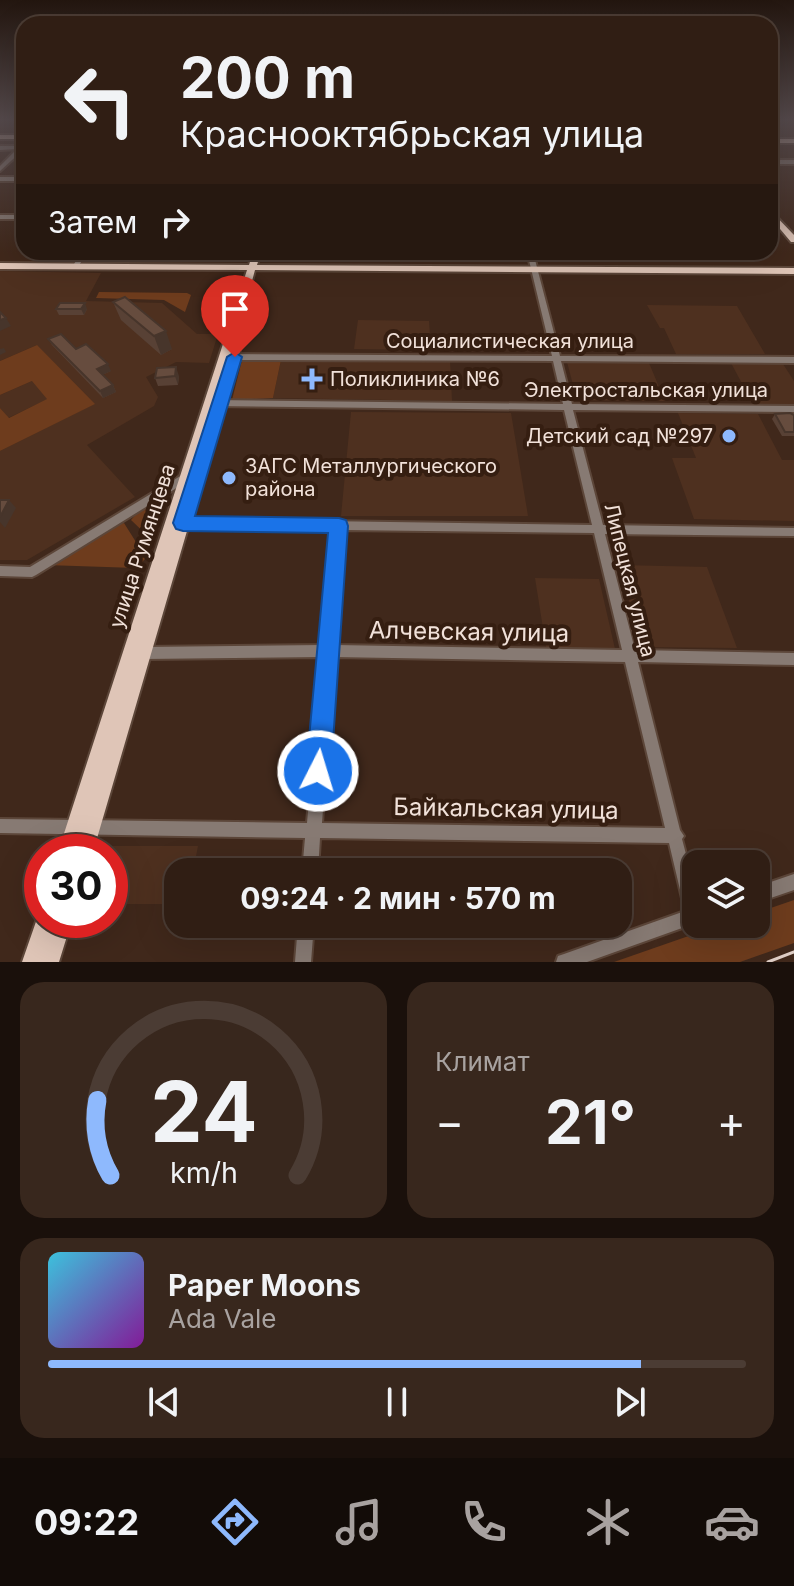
<!DOCTYPE html>
<html lang="ru">
<head>
<meta charset="utf-8">
<style>
  body { margin:0; font-family:Inter,sans-serif; background:#38271d; color:#f1f3f6; height:100vh; display:flex; flex-direction:column; font-size:30px; white-space:nowrap }
  * { box-sizing:border-box; margin:0 }
  p { font-size:26px; color:#a8a2a0 }
  .icon { flex:none; width:44px; height:44px; fill:none; stroke:currentColor; stroke-width:2; stroke-linecap:round; stroke-linejoin:round }
  .map { position:relative; height:962px; overflow:hidden }
  .drawer { display:flex; flex-direction:column; gap:20px; padding:20px; background:#1a100b; flex:1 }
  .drawer>* { flex:none }
  .top-card { position:absolute; left:16px; top:16px; width:762px; height:244px; border-radius:24px; box-shadow:0 8px 32px #0002,0 0 0 2px #4b3c34; background:#301e14; color:#f1f3f6; overflow:hidden }
  .controls { position:absolute; left:682px; top:850px; display:grid; gap:16px }
  .controls a { display:grid; place-items:center; width:88px; height:88px; border-radius:16px; background:#301e14; box-shadow:0 8px 32px #0002,0 0 0 2px #4b3c34; font-size:40px }
  .speed { position:absolute; left:24px; top:834px; display:flex; gap:16px; font-size:40px; font-weight:700; text-align:center }
  .speed>* { display:grid; place-content:center; width:104px; height:104px; border-radius:50%; background:#301e14; box-shadow:0 8px 32px #0002,0 0 0 2px #4b3c34; line-height:1 }
  .speed .limit { border:12px solid #d22; background:#fff; color:#111 }
  .pin { position:absolute; display:grid; place-items:center; width:68px; height:68px; color:#fff; margin:-82px -34px; border-radius:50% 50% 50% 0; rotate:-45deg; box-shadow:0 0 8px #0007 }
  .pin .icon { rotate:45deg }
  .me { position:absolute; width:88px; margin:-44px; rotate:5deg; stroke-linejoin:round; filter:drop-shadow(0 0 6px #0008) }
  .turn { display:flex; align-items:center; gap:28px; height:168px; padding:0 32px; font-size:36px }
  .turn .icon { width:104px; height:104px; stroke-width:2.5 }
  .turn b { display:block; font-size:56px; line-height:68px }
  .then { display:flex; align-items:center; height:76px; padding:0 32px; background:#0003; gap:16px; font-size:30px }
  .big { font-size:60px; font-weight:700; line-height:1.1 }
  .drawer .card { flex:1; display:flex; flex-direction:column; justify-content:center; gap:12px; min-width:0; padding:0 28px; border-radius:24px; background:#38271d }
  .drawer .dial { align-items:center; gap:0 }
  .dial svg { height:208px; overflow:visible; fill:none; stroke:#4b3c34; stroke-width:7; stroke-linecap:round; text-anchor:middle }
  .dial text { fill:#f1f3f6; stroke:none }
  .song { display:flex; align-items:center; gap:24px }
  .cover { width:96px; height:96px; border-radius:12px; background:linear-gradient(135deg,hsl(190 70% 55%),hsl(290 70% 35%)) }
  .played { height:8px; border-radius:4px; background:linear-gradient(90deg,#8eb9fd 85%,#4b3c34 85%) }
  .keys { display:flex; justify-content:space-around; direction:ltr }
  .heat { display:flex; justify-content:space-between; align-items:center; font-size:44px; direction:ltr }
  .drawer .tiles { flex:1; display:grid; gap:20px; grid-template-columns:1fr 1fr }
  .card:last-child { grid-column:span 2 }
  .trip { position:absolute; left:164px; top:858px; width:468px; height:80px; border-radius:24px; background:#301e14; box-shadow:0 8px 32px #0002,0 0 0 2px #4b3c34; font-weight:700; line-height:80px; text-align:center }
  .dock { display:flex; height:128px; justify-content:space-around; align-items:center; background:#130c08; color:#a8a2a0 }
  .dock .icon { width:56px; height:56px }
  .dock .current { color:#8eb9fd }
  .dock b { font-size:36px; color:#f1f3f6 }
  .map>svg:first-child { display:block }
  .built { fill:#4e301f }
  .green { fill:#6e3c1d }
  .lines { fill:none; stroke-linecap:round; stroke-linejoin:round }
  .minor-casing { stroke:#5c4639; stroke-width:4 }
  .major-casing { stroke:#5c4639; stroke-width:4 }
  .minor { fill:#877a73; fill-rule:evenodd }
  .major { fill:#dfc5b7; fill-rule:evenodd }
  .tram { stroke:#decdc5; stroke-width:3 }
  .wall { fill:#584135 }
  .shaded-wall { fill:#47352b }
  .building { fill:#664c3e; stroke:#47352b; stroke-width:2 }
  .route { fill:#1a73e8; stroke:#114b97; stroke-width:2 }
  .poi-dot { fill:#8eb9fd; stroke:#351e11; stroke-width:3 }
  .labels { text-anchor:middle; stroke-width:8; stroke-linejoin:round; paint-order:stroke }
  .street-label { font-size:20px; fill:#f1e1d9; stroke:#351e11 }
  .poi-label { font-size:20px; fill:#f1e1d9; stroke:#351e11; text-anchor:start }
  .near-street-label { font-size:24px; fill:#f1e1d9; stroke:#351e11 }
</style>
</head>
<body>
<div class="map">
<svg width="794" height="962" viewBox="0 0 794 962">
  <rect width="100%" height="100%" fill="#40281b"/>
  <path class="built" d="M0,271l101,2 -15,28 76,2 35,31h21l-9,29 -33,-1 -30,15 12,20 -4,9 -67,39 48,52 -108,63h-27v-109l94,-47 -53,-13 7,8 -40,19 -8,-10v-13l32,-14 5,-36 -37,16z
    M647,305l90,1 28,48h-89l-12,-26h-4z
    M358,320l71,1 2,29 -77,-1z
    M281,360l169,1 2,40 -179,-3z
    M567,362l82,1 16,38 -88,-1z
    M731,363l52,1 11,17v23h-41z
    M351,412l160,1 17,103h-187z
    M678,413l80,1 24,46h12v61l-100,-2 -22,-61h24z
    M620,565l87,2 30,81 -96,-1z
    M535,578l64,1 16,70 -69,-2z
    M99,846h99l-5,26h-15v32h-68v-52h-13z"/>
  <path class="green" d="M99,292l88,1 4,2 -6,17 -21,-12 -68,-2z
    M37,345l58,59 -95,47v-43l9,10 38,-19 -15,-18 -32,14v-34z
    M242,360h39l-8,38 -41,2z
    M169,489l-17,51 -21,-20 5,-6 -3,-4z
    M124,523l22,35 -10,10 -90,-3 69,-40z
    M794,900v43l-54,19h-126l109,-38h33v-11z"/>
  <g class="lines">
    <defs>
      <path id="minor" d="M24,143v6l-24,22v-5l17,-17 -17,1v-4h20z
        M770,160h24v4h-24z
        M0,177h24v4h-24z
        M0,215h24v4h-24z
        M82,252h6l-11,16h-4l-1,-1z
        M527,252h6l27,104 234,1v6l-233,-2 11,43 222,2v6l-221,-2 30,115 191,3v8l-189,-2 30,116 159,3v12l-156,-3 42,168 4,6 -2,3 14,53v31l-109,39h-31l2,-6 6,-2 121,-43 -16,-68 -349,-5 -2,34h-16l3,-34 -305,-5v-14l307,4 15,-166 -178,2 -4,-2 -2,-4 2,-4 4,-2 179,-2 10,-116 -150,-2 -4,-1 -1,-3 1,-3 4,-1 409,6 -28,-115 -352,-4 -4,-3 4,-3 351,4 -10,-43 -325,-1 -4,-3 4,-3 324,2zM344,530l250,3 28,117 -287,-5zM334,657l291,5 40,166 -343,-5z
        M187,472l5,4 -1,3 -155,96 -4,2 -32,-1v-10l30,1z
        M794,874v16l-38,13v-16z
        M298,924h16l-3,38h-16z"/>
      <path id="major" d="M0,135h24v4h-24z
        M770,139h24v4h-24z
        M770,210l24,25v7h-3l-21,-25z
        M253,252h8l-4,13 537,3v6l-539,-4 -6,22 4,-3 4,3 -164,560h-35l189,-582 -247,-1v-6l249,2z
        M42,912v8h30l-13,42h-37l17,-49z"/>
    </defs>
    <use href="#minor" class="minor-casing"/>
    <use href="#major" class="major-casing"/>
    <use href="#minor" class="minor"/>
    <use href="#major" class="major"/>
    <path class="tram" d="M768,962l26,-10"/>
  </g>
  <path class="wall" d="M113,302l59,47 -11,6 -40,-35z
    M56,309h31l-3,6h-25z
    M48,339l28,10 35,22 -9,4 11,10 3,7 -13,6 -51,-53z
    M179,376l-1,9 -20,1 -3,-8z
    M775,414l19,1v21h-12l-10,-17z"/>
  <path class="shaded-wall" d="M85,303l2,6 -3,6 -3,-6z
    M6,318l5,8 -11,5v-11z
    M166,331l6,18 -11,6 -7,-19z
    M4,348l2,4 -6,3v-6z
    M108,364l3,7 -11,5 -3,-7z
    M176,367l3,9 -1,9 -3,-9z
    M113,385l3,7 -13,6 -3,-7z
    M9,500l7,8 -11,20 -5,-6v-5z"/>
  <path class="building" d="M125,297l41,34 -12,5 -41,-34z
    M60,303h25l-4,6h-25z
    M0,312l6,6 -6,2z
    M61,334l15,15 10,-5 22,20 -11,5 16,16 -13,6 -52,-52z
    M176,367l-1,9 -20,2 2,-10z
    M790,413l4,2v17h-9l-10,-18z
    M0,500h9l-9,17z"/>
  <linearGradient id="sky" x2="0" y2="1"><stop stop-color="#23160f"/><stop offset="0.47" stop-color="#53484a"/><stop offset="1" stop-color="#53484a" stop-opacity="0"/></linearGradient>
  <rect width="794" height="253" fill="url(#sky)"/>
  <path class="route" d="M235,352l7,5 -47,159 144,2 7,2 2,6 -17,245 -4,9 -9,3 -9,-3 -3,-9 22,-238 -145,-2 -7,-2 -3,-6 54,-166z"/>
  <g class="poi-dot">
    <path d="M308 367h8v8h8v8h-8v8h-8v-8h-8v-8h8z"/>
    <circle cx="729" cy="436" r="8"/>
    <circle cx="229" cy="478" r="8"/>
  </g>
  <g class="labels">
    <g class="street-label">
      <text x="510" y="348">Социалистическая улица</text>
      <text x="646" y="397">Электростальская улица</text>
      <text transform="translate(142 546) rotate(-72)" y="7">улица Румянцева</text>
      <text transform="translate(630 580) rotate(76)" y="7">Липецкая улица</text>
    </g>
    <g class="poi-label">
      <text x="330" y="386">Поликлиника №6</text>
      <text x="713" y="443" text-anchor="end">Детский сад №297</text>
      <text x="245" y="473">ЗАГС Металлургического<tspan x="245" dy="23">района</tspan></text>
    </g>
    <g class="near-street-label">
      <text transform="translate(469 632) rotate(1)" y="8">Алчевская улица</text>
      <text transform="translate(506 809) rotate(1)" y="8">Байкальская улица</text>
    </g>
  </g>
</svg>
<div class="controls">
<a><svg class="icon" aria-label="layers" viewBox="0 0 24 24"><path d="M12 4l9 5-9 5-9-5zM3 14l9 5 9-5"/></svg></a>
</div>
<div class="speed"><div class="limit">30</div></div>
<div class="pin" style="left:235px;top:357px;background:#d93025"><svg class="icon" aria-label="arrive" viewBox="0 0 24 24"><path d="M6 21V4h12l-3 4 3 4H6"/></svg></div>
<svg class="me" style="left:318px;top:771px" viewBox="-20 -20 40 40"><circle r="17" fill="#1a73e8" stroke="#fff" stroke-width="3"/><path d="M0-11L8 9 0 5-8 9z" fill="#fff"/></svg>
<div class="trip">09:24 · 2 мин · 570 m</div>
<div class="top-card">
<div class="turn"><svg class="icon" aria-label="left" viewBox="0 0 24 24"><path d="M17 20v-9H6M10 6l-5 5 5 5"/></svg><div><b>200 m</b>Краснооктябрьская улица</div></div>
<div class="then">Затем<svg class="icon" aria-label="right" viewBox="0 0 24 24"><path d="M7 20v-9h11M14 6l5 5-5 5"/></svg></div>
</div>
</div>
<section class="drawer">
<div class="tiles">
<div class="card dial"><svg viewBox="0 0 100 80">
<path d="M14 69A42 42 0 1 1 86 69"/>
<path d="M14 69A42 42 0 0 1 9 40" stroke="#8eb9fd"/>
<text x="50" y="56" font-size="32" font-weight="700">24</text>
<text x="50" y="72" font-size="11">km/h</text>
</svg></div>
<div class="card"><p>Климат</p>
<div class="heat"><a>−</a><b class="big">21°</b><a>+</a></div>
</div>
<div class="card">
<div class="song"><i class="cover"></i><div><b>Paper Moons</b><p>Ada Vale</p></div></div>
<div class="played"></div>
<div class="keys"><svg class="icon" aria-label="previous" viewBox="0 0 24 24"><path d="M18 5L8 12l10 7zM5 5v14"/></svg><svg class="icon" aria-label="pause" viewBox="0 0 24 24"><path d="M8 5v14M16 5v14"/></svg><svg class="icon" aria-label="next" viewBox="0 0 24 24"><path d="M6 5l10 7-10 7zM19 5v14"/></svg></div>
</div>
</div>
</section>
<nav class="dock">
<b>09:22</b>
<svg class="icon current" aria-label="directions" viewBox="0 0 24 24"><path d="M12 3l9 9-9 9-9-9zM9 14v-3h6M13 9l2 2-2 2"/></svg>
<svg class="icon" aria-label="music" viewBox="0 0 24 24"><path d="M9 18V5l10-2v13"/><circle cx="6" cy="18" r="3"/><circle cx="16" cy="16" r="3"/></svg>
<svg class="icon" aria-label="phone" viewBox="0 0 24 24"><path d="M5 4h4l2 5-3 2q2 4 5 5l2-3 5 2v4C11 20 4 13 5 4z"/></svg>
<svg class="icon" aria-label="climate" viewBox="0 0 24 24"><path d="M12 3v18M4 7l16 10M4 17L20 7"/></svg>
<svg class="icon" aria-label="car" viewBox="0 0 24 24"><path d="M5 17H2v-5l4-1 3-4h7l3 4 3 1v5h-3M9 17h6M6 11h13"/><circle cx="7" cy="17" r="2"/><circle cx="17" cy="17" r="2"/></svg>
</nav>
</body>
</html>
